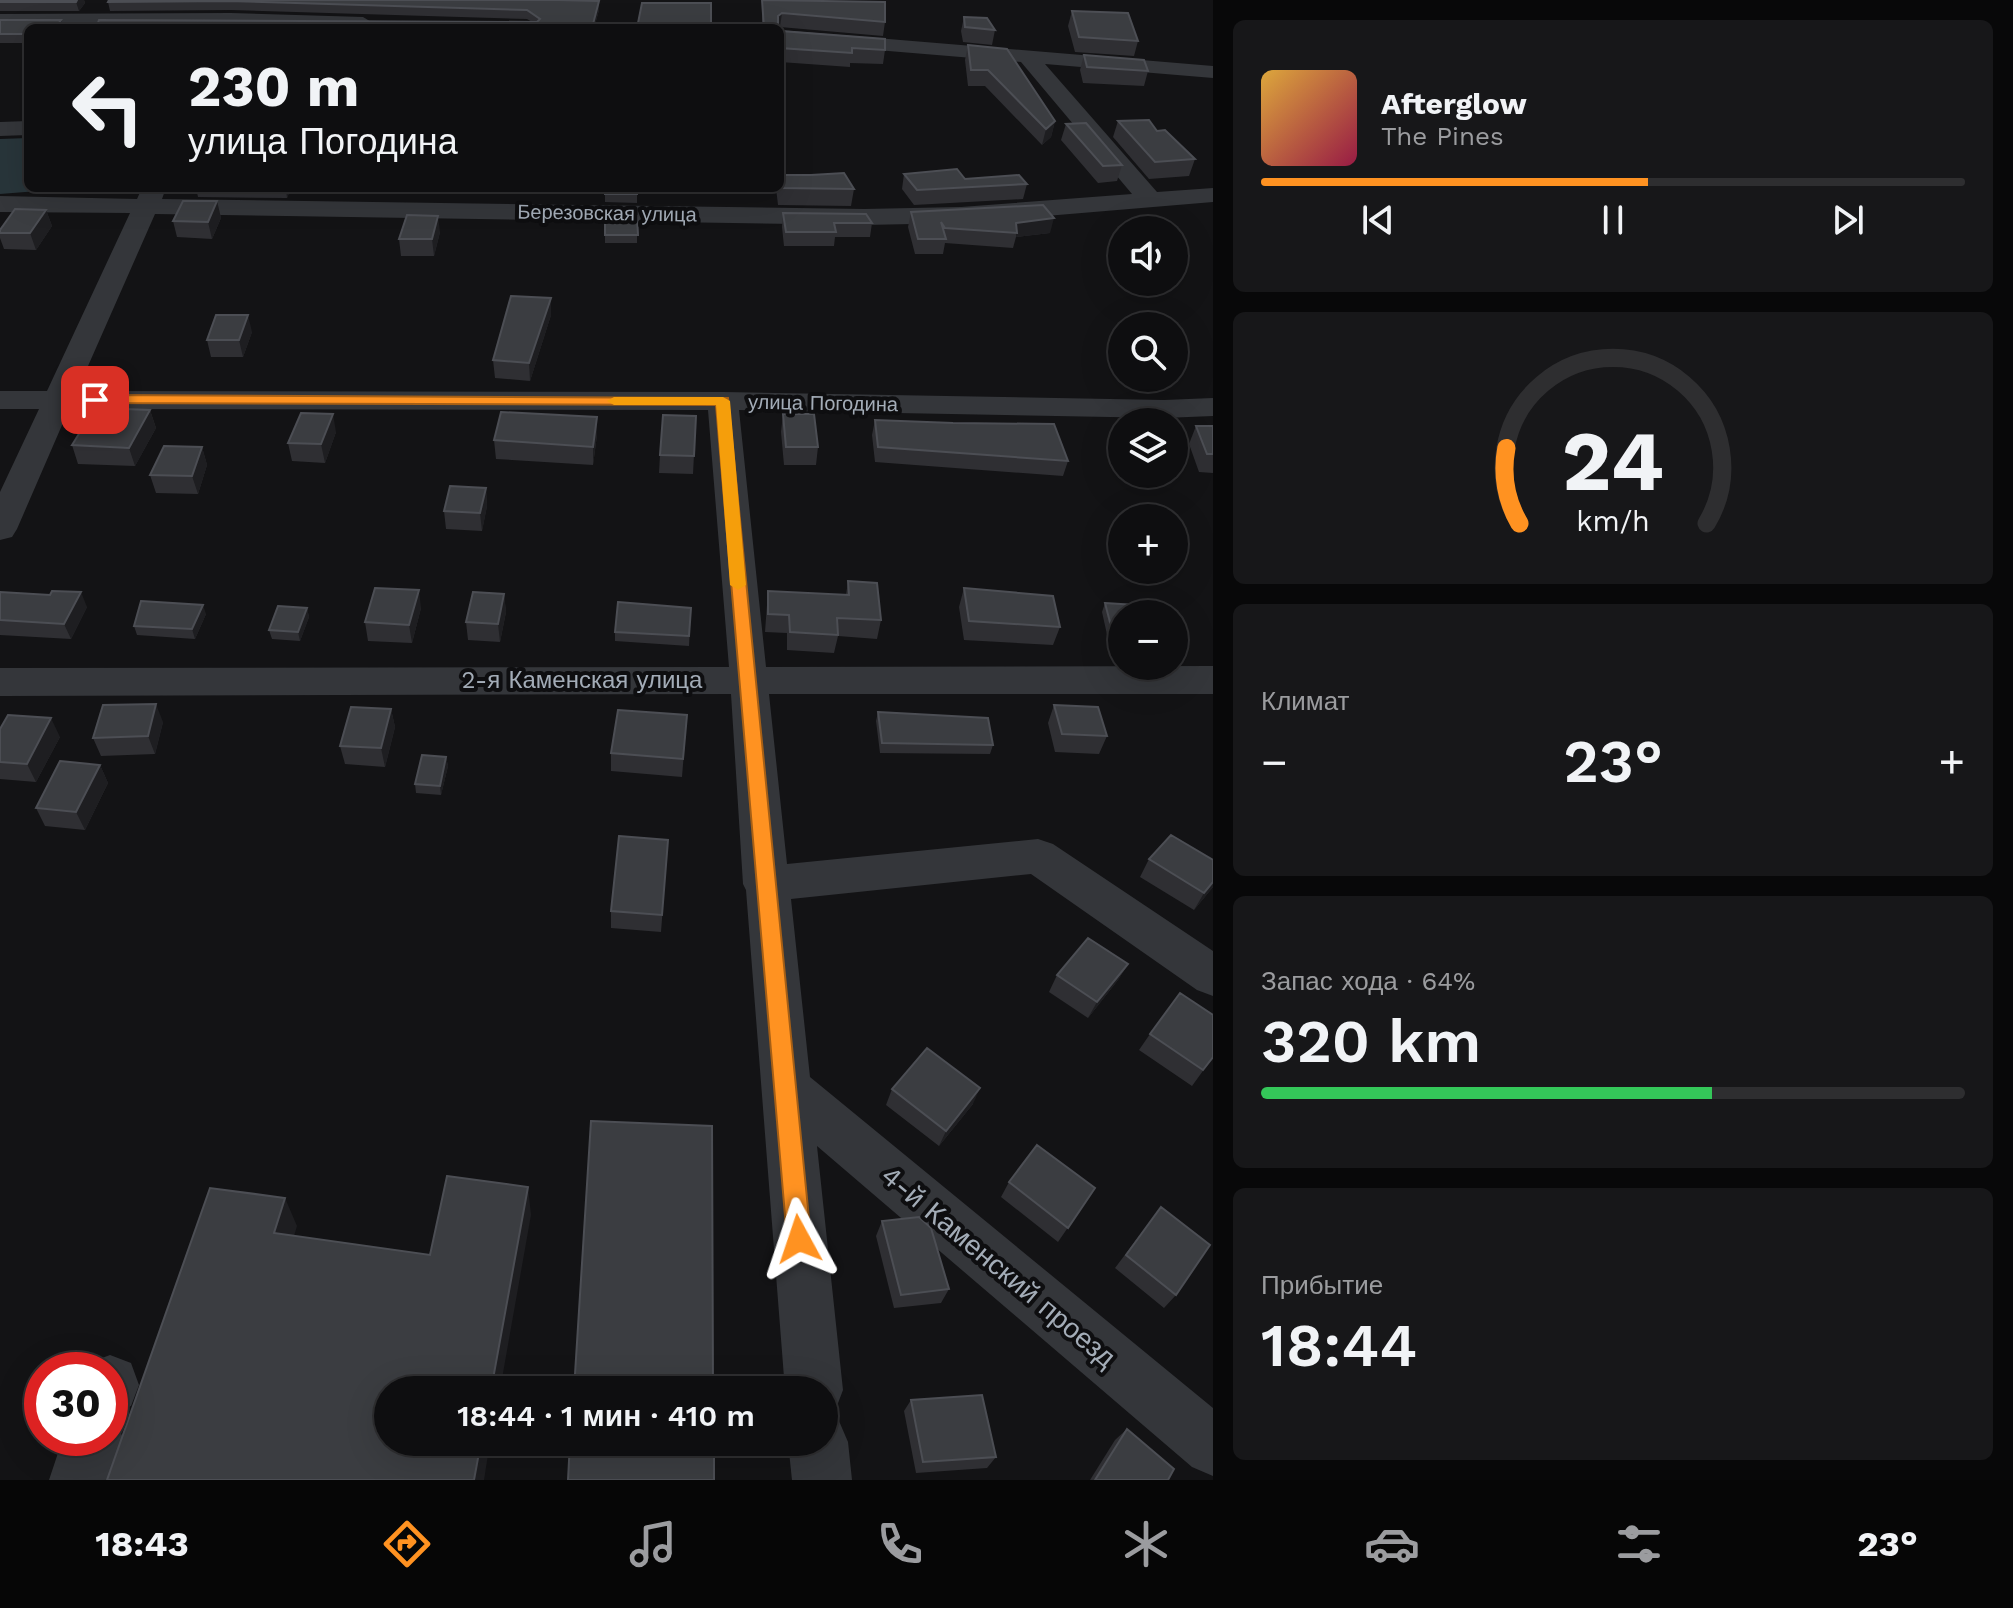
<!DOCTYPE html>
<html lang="ru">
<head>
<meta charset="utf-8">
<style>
  body { margin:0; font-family:"Work Sans",sans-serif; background:#171719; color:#f1f3f6; height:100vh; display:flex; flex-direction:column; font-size:30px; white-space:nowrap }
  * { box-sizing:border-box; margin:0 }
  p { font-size:26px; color:#9b9c9f }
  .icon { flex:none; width:44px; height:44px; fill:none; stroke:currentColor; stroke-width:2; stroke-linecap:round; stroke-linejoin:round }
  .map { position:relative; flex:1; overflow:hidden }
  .side { display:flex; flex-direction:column; gap:20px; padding:20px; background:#080809; width:800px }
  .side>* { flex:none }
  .guide { position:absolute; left:24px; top:24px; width:760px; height:168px; border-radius:12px; box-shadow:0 8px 32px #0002,0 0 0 2px #2e2e30; background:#0e0e10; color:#f1f3f6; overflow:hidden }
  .controls { position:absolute; left:1108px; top:216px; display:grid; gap:16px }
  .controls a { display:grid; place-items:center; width:80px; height:80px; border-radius:50%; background:#0e0e10; box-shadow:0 8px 32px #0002,0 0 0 2px #2e2e30; font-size:40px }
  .speed { position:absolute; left:24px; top:1352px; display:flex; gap:16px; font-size:40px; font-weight:700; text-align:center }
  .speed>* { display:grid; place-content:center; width:104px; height:104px; border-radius:50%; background:#0e0e10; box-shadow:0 8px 32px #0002,0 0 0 2px #2e2e30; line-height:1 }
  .speed .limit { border:12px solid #d22; background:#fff; color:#111 }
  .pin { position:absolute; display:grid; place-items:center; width:68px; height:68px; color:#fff; margin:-34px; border-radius:16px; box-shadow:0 4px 12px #0006 }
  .me { position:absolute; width:88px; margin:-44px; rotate:355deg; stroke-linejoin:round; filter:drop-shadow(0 0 6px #0008) }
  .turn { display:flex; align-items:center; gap:28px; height:168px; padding:0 32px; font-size:36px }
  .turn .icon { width:104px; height:104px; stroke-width:2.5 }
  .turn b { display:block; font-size:56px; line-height:68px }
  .big { font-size:60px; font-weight:600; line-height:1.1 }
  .side .widget { flex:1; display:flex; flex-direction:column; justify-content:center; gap:12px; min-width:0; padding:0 28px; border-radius:12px; background:#171719 }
  .side .dial { align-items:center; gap:0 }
  .dial svg { height:208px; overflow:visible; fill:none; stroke:#2e2e30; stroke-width:7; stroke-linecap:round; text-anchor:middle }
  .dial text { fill:#f1f3f6; stroke:none }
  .song { display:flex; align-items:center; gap:24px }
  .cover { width:96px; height:96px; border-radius:12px; background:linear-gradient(135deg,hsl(40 70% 55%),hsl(340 70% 35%)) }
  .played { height:8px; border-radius:4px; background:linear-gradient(90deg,#ff9221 55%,#2e2e30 55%) }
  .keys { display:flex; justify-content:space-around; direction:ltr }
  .heat { display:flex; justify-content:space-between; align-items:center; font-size:44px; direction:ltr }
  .charge { height:12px; border-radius:6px; background:linear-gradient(90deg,#34c759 64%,#2e2e30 0) }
  .trip { position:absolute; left:374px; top:1376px; width:464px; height:80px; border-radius:40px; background:#0e0e10; box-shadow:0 8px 32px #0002,0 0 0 2px #2e2e30; font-weight:600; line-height:80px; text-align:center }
  .menu { display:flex; height:128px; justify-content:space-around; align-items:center; background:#060606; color:#9b9c9f }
  .menu .icon { width:56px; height:56px }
  .menu .selected { color:#ff9221 }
  .menu b { font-size:36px; color:#f1f3f6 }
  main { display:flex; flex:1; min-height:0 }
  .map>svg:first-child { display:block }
  .water { fill:#28353a }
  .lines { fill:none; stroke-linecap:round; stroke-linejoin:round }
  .minor { fill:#34363a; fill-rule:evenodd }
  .wall { fill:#2f2f33 }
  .shaded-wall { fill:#1e1e21 }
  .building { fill:#3b3d41; stroke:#4c4e54; stroke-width:2 }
  .route { fill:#ff9221; stroke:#a65f15; stroke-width:2 }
  .slow { fill:#f59e0b }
  .labels { text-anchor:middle; stroke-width:8; stroke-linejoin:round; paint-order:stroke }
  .far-street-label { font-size:20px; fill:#a3acb7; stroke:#0e0e10 }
  .street-label { font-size:24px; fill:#a3acb7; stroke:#0e0e10 }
  .near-street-label { font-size:28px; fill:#a3acb7; stroke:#0e0e10 }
</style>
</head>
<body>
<main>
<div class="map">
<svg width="1213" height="1480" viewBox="0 0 1213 1480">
  <rect width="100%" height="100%" fill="#131315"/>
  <path class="water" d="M28,138v50h48l-76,6v-55z"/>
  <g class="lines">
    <path class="minor" d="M231,13l132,4 10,6 -6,5 -367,-2v-12z
      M780,30l433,36v12l-168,-14 112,128 56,-4v14l-252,21 -97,2 -709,-11 -78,177 646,1 441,8 49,-2v18l-49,2 -425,-8 27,257 447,-1v28h-444l18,170 251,-25 15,5 160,107v45l-16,-6 -166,-116 -240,25 19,178 403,331v68l-21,-9 -375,-321 26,244 -8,21 -11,4 15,6 9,21 4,38h-60l-4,-38h36v-52h-39l-39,-500 -3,-6 -12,-190 -731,2v-28l729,-1 -21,-257 -639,-1 -52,120 -5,8 -12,3v-48l39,-83h-39v-18h47l83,-178 -130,-1v-16l137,3 5,-11h24l-4,11 702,10 97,-2 171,-13 -111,-132 -241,-20z
      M28,121v14l-28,1v-14z
      M110,1355l21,8 8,22 -8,21 -21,8v-44h-23l2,-7z
      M110,1415l4,2 9,21 -14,42h-60l14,-42h47z"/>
  </g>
  <path class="wall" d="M0,0h84l1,3 -6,8h-79z
    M762,0l123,22 -2,14 -103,-9 -18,1z
    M599,1v9l-5,18 -62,-6 -5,-3 -296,-9 -121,1 -2,-9z
    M1072,11l66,30 -4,15 -59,-4 -7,-26z
    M964,17l31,13 -3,15 -29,-3 -2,-11z
    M0,20l28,8v15h-28z
    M780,30l105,20 -2,14 -33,-1v4l-70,-5z
    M968,45l87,76 -4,16 -9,8 -57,-59h-17l-3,-26z
    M1084,55l64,16 -4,15 -61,-3 -3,-13z
    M1118,121l39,10 38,28 -6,17 -40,3 -36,-42z
    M1066,124l56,41 -5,16 -19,2 -37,-43z
    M904,174l61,5 62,5 -4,15 -109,6 -12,-16z
    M196,188h95l-4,10 -89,-1z
    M605,188h32v15l-32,-1z
    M776,188h4l74,1 -3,17 -73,-1z
    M217,201l4,17 -9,21 -35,-2 -4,-16z
    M46,210l6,16 -16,24 -32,-1 -4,-11v-8z
    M911,212l139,21 -34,4 -3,11 -68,-5 -2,11h-28l-7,-27z
    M783,213l89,10 -2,14h-35l-1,9h-50l-2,-19z
    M605,216h32v27h-32z
    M440,232l-6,24h-33l-2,-17z
    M551,315l-21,66 -35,-3 -2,-18z
    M252,332l-9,25h-32l-4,-17z
    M150,410l6,18 -21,38 -57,-2 -6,-19z
    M783,414l35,33 -2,18h-32l-3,-33z
    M696,416l-3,58 -34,-1 1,-18z
    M875,420l193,41 -5,15 -188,-14 -3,-27z
    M1196,426h17v47l-14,-1 -10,-28z
    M336,432l-11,31 -33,-2 -4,-18z
    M597,435l-4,30 -97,-6 -2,-19z
    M202,447l5,18 -9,29 -42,-1 -6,-18z
    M486,488l1,18 -5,25 -36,-2 -2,-18z
    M848,581l33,39 -4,19 -39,-3 -4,17 -47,-3v-17l-22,-1 3,-41 78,4z
    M964,588l96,39 -7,18 -89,-5 -5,-33z
    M0,592l50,3 37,12 -16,32 -71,-4z
    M504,594l2,18 -6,30 -32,-2 -2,-18z
    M1105,603l17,11v26l-14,-1 -6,-27z
    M307,608l2,9 -9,24 -28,-2 -3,-9z
    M421,608l-9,35 -44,-2 -3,-19z
    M691,608l-2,38 -74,-5v-9z
    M206,614l-11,25 -58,-4 -3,-9z
    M1054,705l53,31 -8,18 -44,-2 -7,-29z
    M391,709l4,18 -10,40 -40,-3 -5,-18z
    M878,712l115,33 -3,9 -110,-1 -4,-32z
    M687,715l-5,62 -71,-6v-18z
    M163,722l-8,32 -54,2 -8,-18z
    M0,729l60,8 -24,45 -36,-3z
    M446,757l2,9 -7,29 -25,-2 -1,-9z
    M100,765l8,18 -23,47 -40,-4 -9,-18z
    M668,840l-7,92 -50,-4v-17z
    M1149,859l64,1v27l-19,23 -54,-33z
    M1128,964l-10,16 -30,38 -39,-26 8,-17z
    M1150,1034l63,23 -21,29 -53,-36z
    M892,1089l81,15 -34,42 -53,-41z
    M1009,1182l86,6 -37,54 -57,-45z
    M1161,1207l15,88 -12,13 -49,-40z
    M882,1221l67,68 -8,14 -47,5 -18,-72z
    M911,1400l85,57 -9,11 -71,5 -12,-62z
    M1127,1429l41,51h-78l25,-40z"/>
  <path class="shaded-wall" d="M77,0h7l1,3 -6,8 -3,-9z
    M599,1v9l-5,18h-2z
    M782,13l-2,14 -3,1 1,-12z
    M61,20l2,8h-8z
    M1055,121l-4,16 -9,8 4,-16z
    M286,188h5l-4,10 -1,-9z
    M217,201l4,17 -9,21 -4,-17z
    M46,210l6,16 -16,24 -6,-17z
    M438,216l2,16 -6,24 -2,-17z
    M1054,218l-4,15 -34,4v-14z
    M551,298v17l-21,66 -1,-18z
    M248,315l4,17 -9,25 -4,-17z
    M150,410l6,18 -21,38 -6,-18z
    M333,414l3,18 -11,31 -4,-19z
    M597,417v18l-4,30v-18z
    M202,447l5,18 -9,29 -6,-18z
    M486,488l1,18 -5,25 -2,-18z
    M419,590l2,18 -9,35 -3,-18z
    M81,592l6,15 -16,32 -7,-15z
    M504,594l2,18 -6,30 -2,-18z
    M203,605l3,9 -11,25 -3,-10z
    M307,608l2,9 -9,24 -2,-9z
    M156,704l7,18 -8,32 -7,-18z
    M391,709l4,18 -10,40 -4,-19z
    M51,718l9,19 -24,45 -9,-18z
    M446,757l2,9 -7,29 -1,-9z
    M100,765l8,18 -23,47 -9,-18z
    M1213,882v5l-19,23 10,-17z
    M1128,964l-10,16 -30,38 9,-16z
    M980,1088l-7,16 -34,42 7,-15z
    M528,1187l3,28 -31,175h-9z
    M285,1198l12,28 -10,33 -13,-26z
    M481,1442h9l-6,38h-10z"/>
  <path class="building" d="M0,0h77l-1,2h-76z
    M109,0h449l41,1 -7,27h-496l3,-8 438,2 3,-3 -13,-9 -298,-9 -121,1z
    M762,0l123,2v20l-103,-9 -4,3v12h-14z
    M642,3h69v25h-74z
    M1072,11l56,2 10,28 -59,-4z
    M964,17l23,1 8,12 -30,-3z
    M0,20h61l-6,8h-27v6h-28z
    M780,30l1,1 104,8v11l-33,-2v5l-72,-5z
    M968,45l39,4 48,72 -9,8 -58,-59h-17z
    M1084,55l60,5 4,11 -61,-4z
    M1149,120l8,11 8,-1 30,29 -40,3 -37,-41z
    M1086,123l36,42 -19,1 -37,-42z
    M957,169l8,10 54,-4 8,9 -110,6 -13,-16z
    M844,173l10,16 -74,-1v-13h31z
    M196,188h90v1z
    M605,188h32v6h-32z
    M183,201h34l-9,21 -35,-1z
    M1043,205l11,13 -38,5 1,10 -72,-5 -4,-6 5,17h-28l-7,-27z
    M15,209l31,1 -16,23h-30v-3z
    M783,213l83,1 6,9h-38l2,9h-50z
    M407,215l31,1 -6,23h-33z
    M605,216h32l1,19h-33z
    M511,296l40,2 -22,65 -36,-3z
    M216,315h32l-9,25h-32z
    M95,408l55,2 -21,38 -57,-3z
    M501,412l96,5 -4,30 -99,-7z
    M301,413l32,1 -12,30 -33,-1z
    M783,414h31l4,33h-32z
    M663,415l33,1 -2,40 -34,-1z
    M875,420l78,3 101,1 14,37 -190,-14z
    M1196,426h17v28h-6z
    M164,446l38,1 -10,29 -42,-1z
    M450,486l36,2 -6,25 -36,-2z
    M848,581l29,2 4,37 -44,-2 1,17 -48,-3 -1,-17 -21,-1v-23l81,4z
    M375,588l44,2 -10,35 -44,-3z
    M964,588l89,8 7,31 -91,-6z
    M52,591l29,1 -17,32 -64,-4v-28l50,3z
    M473,592l31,2 -6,30 -32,-2z
    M141,601l62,4 -11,24 -58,-3z
    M618,602l73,6 -2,28 -74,-4z
    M1105,603l31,2 2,9h-16v16h-10z
    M278,606l29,2 -9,24 -29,-2z
    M156,704l-8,32 -55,2 10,-33z
    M1054,705l44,2 9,29 -45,-2z
    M351,707l40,2 -10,39 -41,-2z
    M618,710l69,5 -4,44 -72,-6z
    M878,712l110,6 5,27 -111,-2z
    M8,715l43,3 -24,46 -27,-2v-33z
    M422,755l24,2 -6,29 -25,-2z
    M60,761l40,4 -24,47 -40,-4z
    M1171,835l42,25v22l-9,11 -55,-34z
    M619,836l49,4 -6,75 -51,-4z
    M1088,938l40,26 -31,38 -40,-27z
    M1180,993l33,22v42l-10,13 -53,-36z
    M927,1048l53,40 -34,43 -54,-42z
    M591,1121l121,5 1,264h-139z
    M1037,1145l58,43 -27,40 -59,-46z
    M447,1176l81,11 -37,203h-103v52h93l-7,38h-367l103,-292 75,10 -11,35 156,22z
    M1161,1207l49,38 -34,50 -50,-40z
    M919,1217l12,11 18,61 -48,6 -19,-74z
    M982,1395l14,62 -73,5 -12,-62z
    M1127,1429l47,40 -6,11h-73z
    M570,1442h144v38h-146z"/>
  <path class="route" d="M95,395l633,3 83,841 -3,8 -9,4 -8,-4 -4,-8 -71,-834 -626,-2 -2,-3z"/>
  <path class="slow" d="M723,397l7,4 16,184 -8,5 -8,-5 -14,-180h-102l-7,-4 7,-4z"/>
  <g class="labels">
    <g class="far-street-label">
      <text transform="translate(607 213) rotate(1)" y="7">Березовская улица</text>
      <text transform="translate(823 403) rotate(1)" y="7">улица Погодина</text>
    </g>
    <g class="street-label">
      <text x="582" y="688">2-я Каменская улица</text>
    </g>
    <g class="near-street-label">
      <text transform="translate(999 1266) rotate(40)" y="10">4-й Каменский проезд</text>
    </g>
  </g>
</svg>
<div class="controls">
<a><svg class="icon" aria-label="sound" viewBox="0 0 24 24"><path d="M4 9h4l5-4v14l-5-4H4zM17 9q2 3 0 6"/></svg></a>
<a><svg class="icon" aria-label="search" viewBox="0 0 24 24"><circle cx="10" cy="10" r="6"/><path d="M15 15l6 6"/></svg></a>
<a><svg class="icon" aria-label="layers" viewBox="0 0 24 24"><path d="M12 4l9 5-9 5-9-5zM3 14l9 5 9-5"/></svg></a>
<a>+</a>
<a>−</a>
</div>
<div class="speed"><div class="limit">30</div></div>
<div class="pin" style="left:95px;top:400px;background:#d93025"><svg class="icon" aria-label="arrive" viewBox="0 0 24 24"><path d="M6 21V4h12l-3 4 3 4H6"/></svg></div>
<svg class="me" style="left:799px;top:1239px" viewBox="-20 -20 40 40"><path d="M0-17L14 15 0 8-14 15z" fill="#ff9221" stroke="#fff" stroke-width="4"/></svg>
<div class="trip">18:44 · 1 мин · 410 m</div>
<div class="guide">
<div class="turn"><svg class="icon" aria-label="left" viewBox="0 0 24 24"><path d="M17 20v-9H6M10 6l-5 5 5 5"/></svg><div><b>230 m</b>улица Погодина</div></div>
</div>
</div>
<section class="side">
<div class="widget">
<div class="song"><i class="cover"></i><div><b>Afterglow</b><p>The Pines</p></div></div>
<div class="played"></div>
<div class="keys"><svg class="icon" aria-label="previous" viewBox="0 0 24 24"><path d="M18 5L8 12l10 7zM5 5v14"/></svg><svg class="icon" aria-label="pause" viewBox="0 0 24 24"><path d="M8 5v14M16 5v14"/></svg><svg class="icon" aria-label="next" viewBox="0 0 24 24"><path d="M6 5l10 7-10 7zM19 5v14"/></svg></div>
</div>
<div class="widget dial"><svg viewBox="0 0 100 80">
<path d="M14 69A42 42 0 1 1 86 69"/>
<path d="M14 69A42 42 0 0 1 9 40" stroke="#ff9221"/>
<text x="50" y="56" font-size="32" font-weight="700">24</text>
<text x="50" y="72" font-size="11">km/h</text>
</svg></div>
<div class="widget"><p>Климат</p>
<div class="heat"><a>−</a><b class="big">23°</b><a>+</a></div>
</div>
<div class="widget"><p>Запас хода · 64%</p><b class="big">320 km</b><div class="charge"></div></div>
<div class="widget"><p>Прибытие</p><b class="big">18:44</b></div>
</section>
</main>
<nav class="menu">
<b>18:43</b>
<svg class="icon selected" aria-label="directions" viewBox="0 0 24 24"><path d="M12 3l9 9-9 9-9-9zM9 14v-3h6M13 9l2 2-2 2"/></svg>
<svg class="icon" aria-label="music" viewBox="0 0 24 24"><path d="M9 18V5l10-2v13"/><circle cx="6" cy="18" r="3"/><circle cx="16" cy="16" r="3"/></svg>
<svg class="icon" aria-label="phone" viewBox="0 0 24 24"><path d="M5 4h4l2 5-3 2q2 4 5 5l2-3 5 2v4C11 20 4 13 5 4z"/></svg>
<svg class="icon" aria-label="climate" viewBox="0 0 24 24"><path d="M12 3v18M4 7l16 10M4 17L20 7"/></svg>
<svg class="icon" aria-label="car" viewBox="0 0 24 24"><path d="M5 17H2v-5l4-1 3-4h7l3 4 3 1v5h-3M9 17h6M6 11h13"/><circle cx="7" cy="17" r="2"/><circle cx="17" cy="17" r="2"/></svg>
<svg class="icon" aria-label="filters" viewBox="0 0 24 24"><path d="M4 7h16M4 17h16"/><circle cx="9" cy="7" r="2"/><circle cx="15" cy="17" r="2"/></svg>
<b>23°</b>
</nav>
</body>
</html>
